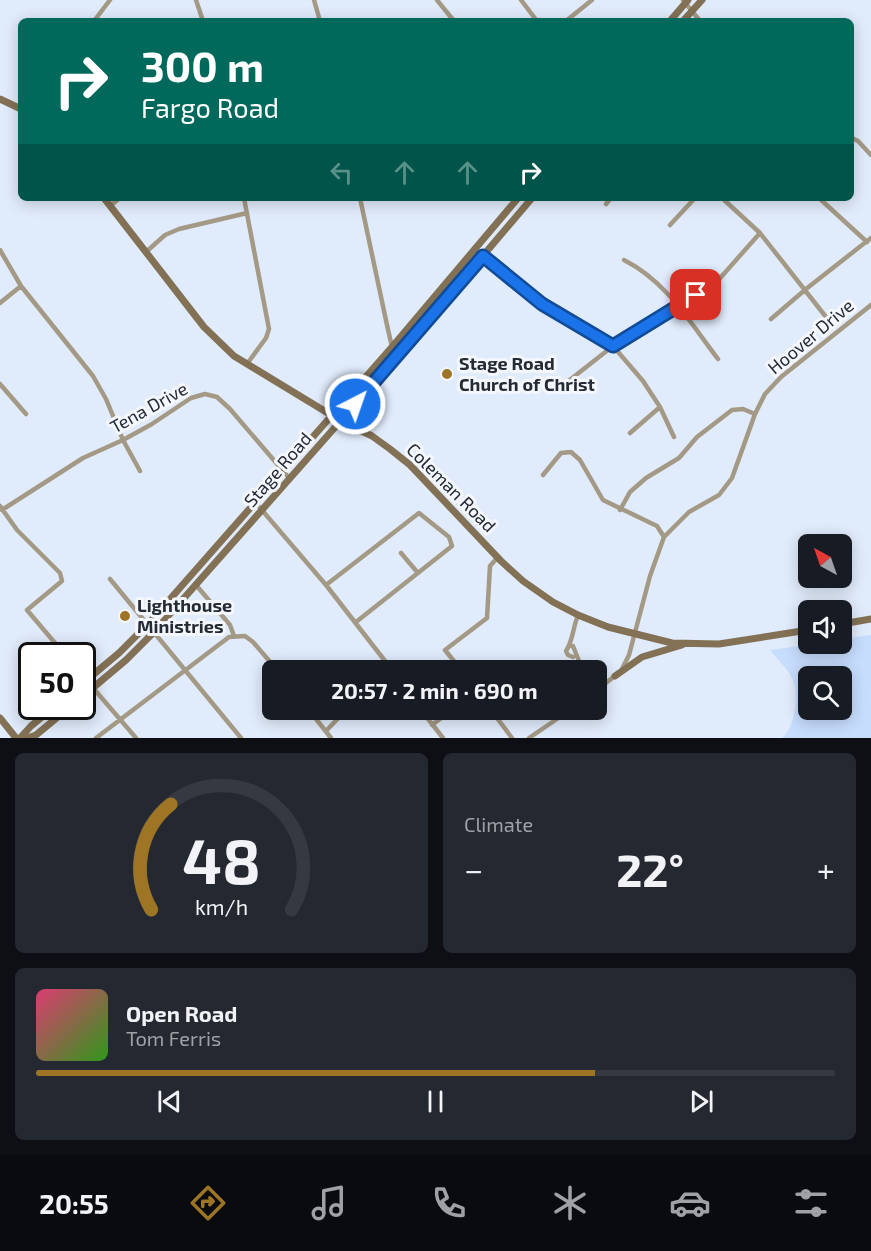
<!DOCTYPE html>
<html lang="en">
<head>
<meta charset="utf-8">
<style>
  body { margin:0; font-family:"Exo 2",sans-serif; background:#242831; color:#f1f3f6; height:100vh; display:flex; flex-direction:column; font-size:22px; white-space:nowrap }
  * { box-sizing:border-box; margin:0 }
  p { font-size:20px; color:#9ea1a6 }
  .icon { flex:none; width:33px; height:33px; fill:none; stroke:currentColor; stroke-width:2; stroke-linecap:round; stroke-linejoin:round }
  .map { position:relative; height:738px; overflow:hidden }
  .panel { display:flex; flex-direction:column; gap:15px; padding:15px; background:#0d0f14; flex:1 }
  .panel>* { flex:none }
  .hud { position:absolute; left:18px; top:18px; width:836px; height:183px; border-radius:9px; box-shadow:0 3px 15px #0003; background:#00695c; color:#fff; overflow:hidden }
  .needle { width:39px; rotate:320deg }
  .buttons { position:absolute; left:798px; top:534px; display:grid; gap:12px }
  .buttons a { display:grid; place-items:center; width:54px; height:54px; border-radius:9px; background:#171b24; box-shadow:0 3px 15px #0003; font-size:30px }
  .speed { position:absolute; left:18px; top:642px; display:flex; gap:12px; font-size:30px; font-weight:700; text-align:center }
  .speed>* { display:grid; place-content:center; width:78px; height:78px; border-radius:50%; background:#171b24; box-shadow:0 3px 15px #0003; line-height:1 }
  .speed .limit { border:3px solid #111; border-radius:9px; background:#fff; color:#111 }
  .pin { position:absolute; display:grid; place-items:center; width:51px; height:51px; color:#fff; margin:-26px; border-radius:12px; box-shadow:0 3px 9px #0006 }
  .me { position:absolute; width:66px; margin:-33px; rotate:41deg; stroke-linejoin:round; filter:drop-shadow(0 0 4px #0008) }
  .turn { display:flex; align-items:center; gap:21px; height:126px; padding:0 24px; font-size:27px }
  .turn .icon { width:78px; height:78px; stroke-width:2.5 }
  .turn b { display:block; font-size:42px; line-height:51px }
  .lanes { display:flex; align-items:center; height:57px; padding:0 24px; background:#0003; justify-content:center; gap:30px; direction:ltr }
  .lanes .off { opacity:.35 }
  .big { font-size:45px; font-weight:700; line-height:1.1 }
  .panel .card { flex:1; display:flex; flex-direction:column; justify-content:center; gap:9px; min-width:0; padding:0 21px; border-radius:9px; background:#242831 }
  .panel .dial { align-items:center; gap:0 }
  .dial svg { height:156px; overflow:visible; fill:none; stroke:#363941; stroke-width:7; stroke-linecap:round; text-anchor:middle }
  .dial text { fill:#f1f3f6; stroke:none }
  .song { display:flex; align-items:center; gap:18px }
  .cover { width:72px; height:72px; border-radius:9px; background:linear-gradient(135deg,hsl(340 70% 55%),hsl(110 70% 35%)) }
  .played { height:6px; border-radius:3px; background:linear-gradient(90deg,#9e7524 70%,#363941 70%) }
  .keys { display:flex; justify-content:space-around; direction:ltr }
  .heat { display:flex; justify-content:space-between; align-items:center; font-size:33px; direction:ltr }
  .panel .tiles { flex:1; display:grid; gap:15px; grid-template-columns:1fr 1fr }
  .card:last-child { grid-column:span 2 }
  .trip { position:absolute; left:262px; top:660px; width:345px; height:60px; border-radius:9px; background:#171b24; box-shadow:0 3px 15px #0003; font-weight:700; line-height:60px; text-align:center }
  .menu { display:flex; height:96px; justify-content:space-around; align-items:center; background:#090b0e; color:#9ea1a6 }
  .menu .icon { width:42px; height:42px }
  .menu .current { color:#9e7524 }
  .menu b { font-size:27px; color:#f1f3f6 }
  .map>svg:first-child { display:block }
  .green { fill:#c7ddfd; fill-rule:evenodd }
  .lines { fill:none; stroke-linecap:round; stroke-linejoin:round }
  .minor { stroke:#a49985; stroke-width:4.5 }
  .secondary { stroke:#837155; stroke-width:7 }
  .route-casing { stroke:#114b97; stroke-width:15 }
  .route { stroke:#1a73e8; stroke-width:10 }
  .poi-dot { fill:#9e7524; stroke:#f4f7fd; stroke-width:2 }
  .labels { text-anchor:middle; stroke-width:6; stroke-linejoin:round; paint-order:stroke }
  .street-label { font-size:18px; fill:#242b35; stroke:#f4f7fd }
  .poi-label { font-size:18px; font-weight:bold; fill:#242b35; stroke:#f4f7fd; text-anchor:start }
</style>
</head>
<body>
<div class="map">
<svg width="871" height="738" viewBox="0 0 871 738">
  <rect width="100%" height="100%" fill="#e0ebfb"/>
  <path class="green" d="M871,635v103h-89c13,-9 17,-43 11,-58 -4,-10 -16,-21 -23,-30l43,-6h29v-5zM808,676h34v34h-34z"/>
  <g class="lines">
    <path class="minor" d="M196,0l7,21
      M314,0l6,21
      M437,0l17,21
      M521,0l16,21
      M683,0l17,21
      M94,21l16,-21
      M566,21l26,-21
      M850,137l8,4 13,14
      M244,198l25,131 -3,9 -19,26
      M360,198l27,127 5,22 6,9
      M722,198l38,35 66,84
      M819,198l48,44
      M606,204l5,-6
      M110,206l10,-8
      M670,225l25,-27
      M474,249l68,55 71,42 30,35 17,26 14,30
      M0,250l21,36 72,90 13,23 17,41 17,31
      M146,252l19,-17 14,-6 68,-16
      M624,260c43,22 65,61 94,99
      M0,303l21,-17
      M771,319l35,-30 65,-51
      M0,384l26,30
      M557,390l56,-44 101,-61 46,-52
      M630,433l30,-26
      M543,475l18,-22 10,-1 9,8 23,40 54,26 7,11
      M255,502l71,83 66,85
      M0,506l17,24 43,43 2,8 -35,29 39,46
      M2,510l81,-52 40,-18 29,-16 39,-26 14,-4 12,3 13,12 60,70
      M620,510l10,-18 16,-14 33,-20 18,-21 35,-27 11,-1 12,5
      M401,553l17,20
      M110,579l131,159
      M196,585l34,40 4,11
      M326,585l93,-72 30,24 3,9 -96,76
      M570,646h3l6,15 -4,3
      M573,657l-5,-2 -2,-4c7,-10 7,-24 12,-36
      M622,669l7,-14 21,-79 14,-39 25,-25 30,-17 13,-17 23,-64 10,-20 16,-17 90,-72
      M461,670l-16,-20 42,-32 3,-52 8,-9
      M556,670l19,-6
      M82,675l54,63
      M597,690l19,-15
      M309,710l22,28
      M421,710l22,28
      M491,710l21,28
      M432,725l20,-15
      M326,731l19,-20 -2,-1
      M96,738l133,-101 16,-1 8,6 24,28
      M529,738l41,-28"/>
    <path class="secondary" d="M670,21l18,-21
      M683,21l19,-21
      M0,99l21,10
      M104,198l100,129 30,29 107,65 31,15 18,13 20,16 91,96 22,20 30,21 25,13 30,12 64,16 47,1 89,-14
      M355,404l2,13 8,15
      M842,624l29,-5
      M615,676l27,-19 40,-12
      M82,684l37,-31 30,-30 243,-276 126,-149
      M82,697l44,-37 28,-28 244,-276 134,-158
      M0,718l16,20
      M20,738l11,-12 24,-20
      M27,738l9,-3 35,-29"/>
  </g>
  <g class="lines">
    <defs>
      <path id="route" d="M355,404l128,-148 59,48 71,42 83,-51"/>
    </defs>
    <use href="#route" class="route-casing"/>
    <use href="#route" class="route"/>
  </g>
  <g class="poi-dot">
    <circle cx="447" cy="374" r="6"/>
    <circle cx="125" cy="616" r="6"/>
  </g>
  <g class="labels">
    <g class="street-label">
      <text transform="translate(811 337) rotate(-40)" y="6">Hoover Drive</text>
      <text transform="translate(149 408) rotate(-29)" y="6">Tena Drive</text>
      <text transform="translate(278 470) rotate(-49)" y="6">Stage Road</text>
      <text transform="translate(451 488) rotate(45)" y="6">Coleman Road</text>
    </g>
    <g class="poi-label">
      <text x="459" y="370">Stage Road<tspan x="459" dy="21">Church of Christ</tspan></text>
      <text x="137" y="612">Lighthouse<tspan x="137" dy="21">Ministries</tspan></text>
    </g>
  </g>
</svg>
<div class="buttons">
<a><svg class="needle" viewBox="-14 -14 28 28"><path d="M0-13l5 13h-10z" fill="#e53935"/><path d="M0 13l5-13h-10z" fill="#9ea1a6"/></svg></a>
<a><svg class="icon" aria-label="sound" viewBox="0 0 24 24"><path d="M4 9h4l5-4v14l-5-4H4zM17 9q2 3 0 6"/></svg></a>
<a><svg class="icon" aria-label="search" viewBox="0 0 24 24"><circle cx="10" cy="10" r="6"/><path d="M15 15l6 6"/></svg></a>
</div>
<div class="speed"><div class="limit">50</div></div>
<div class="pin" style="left:696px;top:295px;background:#d93025"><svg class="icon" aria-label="arrive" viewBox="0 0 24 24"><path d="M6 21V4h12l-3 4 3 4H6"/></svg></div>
<svg class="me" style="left:355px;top:404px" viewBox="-20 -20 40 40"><circle r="17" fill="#1a73e8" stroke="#fff" stroke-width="3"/><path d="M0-11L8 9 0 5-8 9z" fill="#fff"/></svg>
<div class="trip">20:57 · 2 min · 690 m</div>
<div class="hud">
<div class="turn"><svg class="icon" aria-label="right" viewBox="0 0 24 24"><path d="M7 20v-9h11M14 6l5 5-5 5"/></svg><div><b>300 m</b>Fargo Road</div></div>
<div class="lanes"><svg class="icon off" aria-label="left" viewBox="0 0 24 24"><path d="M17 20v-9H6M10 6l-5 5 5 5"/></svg><svg class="icon off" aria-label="ahead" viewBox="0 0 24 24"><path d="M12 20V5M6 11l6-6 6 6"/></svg><svg class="icon off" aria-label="ahead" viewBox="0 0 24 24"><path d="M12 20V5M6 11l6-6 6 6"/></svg><svg class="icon" aria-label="right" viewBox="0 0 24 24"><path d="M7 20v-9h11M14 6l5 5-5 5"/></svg></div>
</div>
</div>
<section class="panel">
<div class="tiles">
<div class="card dial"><svg viewBox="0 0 100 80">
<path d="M14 69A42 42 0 1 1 86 69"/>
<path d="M14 69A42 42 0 0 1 24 15" stroke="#9e7524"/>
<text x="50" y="56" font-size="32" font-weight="700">48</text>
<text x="50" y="72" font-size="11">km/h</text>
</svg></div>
<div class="card"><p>Climate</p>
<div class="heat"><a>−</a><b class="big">22°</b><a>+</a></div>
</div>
<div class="card">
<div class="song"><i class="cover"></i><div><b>Open Road</b><p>Tom Ferris</p></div></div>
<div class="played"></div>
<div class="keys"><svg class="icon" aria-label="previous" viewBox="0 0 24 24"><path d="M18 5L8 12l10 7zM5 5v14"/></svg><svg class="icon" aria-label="pause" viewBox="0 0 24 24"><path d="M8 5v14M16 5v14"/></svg><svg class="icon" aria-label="next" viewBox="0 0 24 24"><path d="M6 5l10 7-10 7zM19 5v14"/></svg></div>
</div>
</div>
</section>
<nav class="menu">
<b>20:55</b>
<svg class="icon current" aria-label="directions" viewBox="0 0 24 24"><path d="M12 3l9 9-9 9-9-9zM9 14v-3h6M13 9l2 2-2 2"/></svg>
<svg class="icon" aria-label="music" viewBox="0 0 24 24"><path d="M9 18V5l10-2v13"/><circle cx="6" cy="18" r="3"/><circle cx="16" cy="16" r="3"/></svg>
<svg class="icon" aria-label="phone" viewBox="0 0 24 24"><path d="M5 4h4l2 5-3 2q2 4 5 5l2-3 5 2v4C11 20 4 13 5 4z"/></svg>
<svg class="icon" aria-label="climate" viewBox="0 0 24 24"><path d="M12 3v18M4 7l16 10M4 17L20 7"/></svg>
<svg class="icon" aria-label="car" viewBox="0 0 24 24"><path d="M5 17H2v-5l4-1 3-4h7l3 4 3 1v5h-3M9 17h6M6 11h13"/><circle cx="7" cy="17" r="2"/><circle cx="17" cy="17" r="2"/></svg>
<svg class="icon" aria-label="filters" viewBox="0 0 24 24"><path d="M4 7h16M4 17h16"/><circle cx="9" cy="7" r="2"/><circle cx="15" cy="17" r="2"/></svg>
</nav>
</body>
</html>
